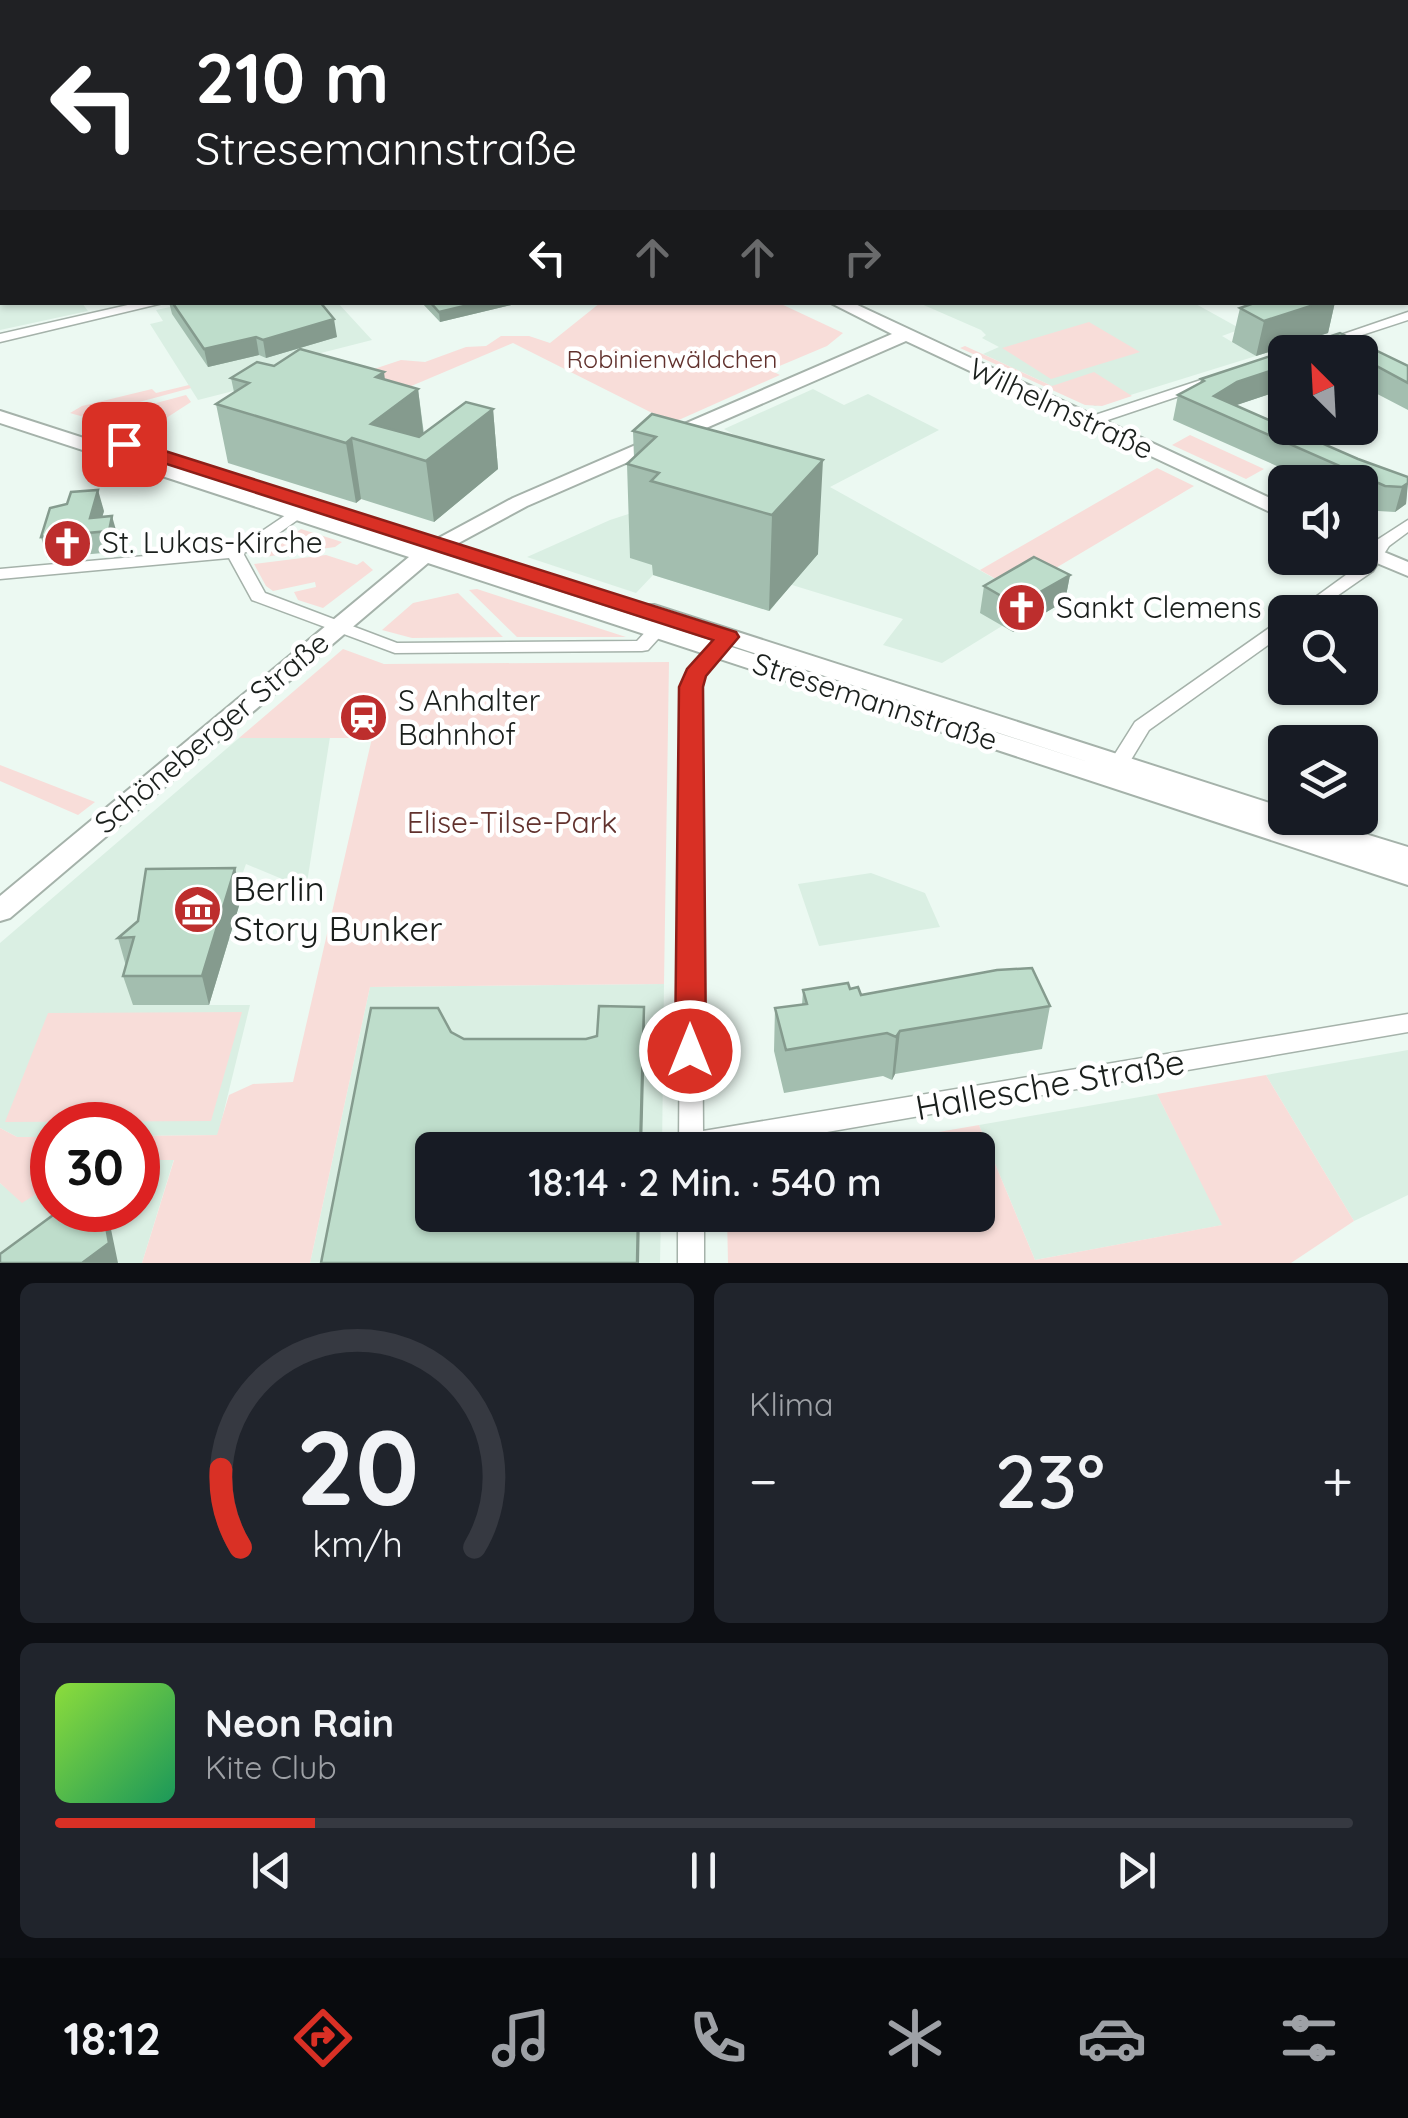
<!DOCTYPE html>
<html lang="de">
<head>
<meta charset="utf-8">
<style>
  body { margin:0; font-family:Quicksand,sans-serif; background:#20242c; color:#f1f3f6; height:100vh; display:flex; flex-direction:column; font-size:38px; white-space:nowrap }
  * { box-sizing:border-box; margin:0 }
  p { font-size:32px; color:#9ea1a6 }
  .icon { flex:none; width:55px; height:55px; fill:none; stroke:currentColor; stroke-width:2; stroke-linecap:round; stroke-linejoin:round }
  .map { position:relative; height:1263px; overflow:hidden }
  .panel { display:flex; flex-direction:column; gap:20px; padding:20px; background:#0d0f14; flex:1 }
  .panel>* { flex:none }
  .banner { position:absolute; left:0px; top:0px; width:1410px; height:305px; box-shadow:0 2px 8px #0004; background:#202124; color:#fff; overflow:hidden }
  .needle { width:65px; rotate:336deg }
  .controls { position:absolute; left:1268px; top:335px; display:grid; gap:20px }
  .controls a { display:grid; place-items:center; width:110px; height:110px; border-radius:15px; background:#171b24; box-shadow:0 2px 8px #0004; font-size:50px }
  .speed { position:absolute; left:30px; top:1102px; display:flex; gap:20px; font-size:50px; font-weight:700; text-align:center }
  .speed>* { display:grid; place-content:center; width:130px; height:130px; border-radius:50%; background:#171b24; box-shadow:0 2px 8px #0004; line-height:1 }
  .speed .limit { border:15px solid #d22; background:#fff; color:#111 }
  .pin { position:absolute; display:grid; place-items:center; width:85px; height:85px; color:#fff; margin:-42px; border-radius:20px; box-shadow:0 5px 15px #0006 }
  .me { position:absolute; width:110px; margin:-55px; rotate:0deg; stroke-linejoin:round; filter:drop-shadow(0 0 8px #0008) }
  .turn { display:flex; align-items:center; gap:35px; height:210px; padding:0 30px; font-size:45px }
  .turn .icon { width:130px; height:130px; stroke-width:2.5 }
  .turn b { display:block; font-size:70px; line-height:85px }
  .lanes { display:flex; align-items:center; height:95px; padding:0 30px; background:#0003; justify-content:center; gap:50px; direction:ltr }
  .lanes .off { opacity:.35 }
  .big { font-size:75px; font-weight:600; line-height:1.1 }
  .panel .tile { flex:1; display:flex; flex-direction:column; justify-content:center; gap:15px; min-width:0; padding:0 35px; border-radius:15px; background:#20242c }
  .panel .dial { align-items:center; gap:0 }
  .dial svg { height:260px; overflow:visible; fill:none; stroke:#363941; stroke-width:7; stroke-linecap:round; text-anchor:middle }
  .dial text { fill:#f1f3f6; stroke:none }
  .song { display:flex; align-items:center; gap:30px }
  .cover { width:120px; height:120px; border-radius:15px; background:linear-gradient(135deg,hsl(90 70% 55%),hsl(150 70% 35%)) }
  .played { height:10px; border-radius:5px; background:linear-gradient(90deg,#d93025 20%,#363941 20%) }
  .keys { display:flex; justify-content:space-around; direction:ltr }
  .heat { display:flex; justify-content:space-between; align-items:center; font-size:55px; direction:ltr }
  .panel .tiles { flex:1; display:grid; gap:20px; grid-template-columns:1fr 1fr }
  .tile:last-child { grid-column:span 2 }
  .trip { position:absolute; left:415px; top:1132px; width:580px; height:100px; border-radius:15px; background:#171b24; box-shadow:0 2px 8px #0004; font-weight:600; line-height:100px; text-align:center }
  .tab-bar { display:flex; height:160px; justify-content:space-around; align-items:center; background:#090b0e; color:#9ea1a6 }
  .tab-bar .icon { width:70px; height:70px }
  .tab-bar .selected { color:#d93025 }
  .tab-bar b { font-size:45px; color:#f1f3f6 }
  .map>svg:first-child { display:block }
  .built { fill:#daefe3 }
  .green { fill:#f8ddd9 }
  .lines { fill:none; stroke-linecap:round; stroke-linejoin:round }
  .street-casing { stroke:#a5b2aa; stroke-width:3 }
  .secondary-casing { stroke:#a5b2aa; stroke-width:4 }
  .primary-casing { stroke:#a5b2aa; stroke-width:29 }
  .street { fill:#fff; fill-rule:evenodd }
  .secondary { fill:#fff; fill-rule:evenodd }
  .primary { stroke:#fff; stroke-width:25 }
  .wall { fill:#a3beaf }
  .shaded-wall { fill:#859b8e }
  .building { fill:#beddcb; stroke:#859b8e; stroke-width:2.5 }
  .route { fill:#d93025; stroke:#8d1f18; stroke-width:2.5 }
  .labels { text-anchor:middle; stroke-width:9; stroke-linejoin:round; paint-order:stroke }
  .far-park-label { font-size:25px; fill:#61312d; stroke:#fff }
  .street-label { font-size:30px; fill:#1a1f1c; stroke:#fff }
  .poi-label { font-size:30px; fill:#1a1f1c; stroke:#fff; text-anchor:start }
  .park-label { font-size:30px; fill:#61312d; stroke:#fff }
  .near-poi-label { font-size:35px; fill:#1a1f1c; stroke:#fff; text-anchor:start }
  .near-street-label { font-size:35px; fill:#1a1f1c; stroke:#fff }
</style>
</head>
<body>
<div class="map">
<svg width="1408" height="1263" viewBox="0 0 1408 1263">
  <rect width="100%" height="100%" fill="#ecf9f2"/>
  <path class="built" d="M0,228l2,74 80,1 6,8 -88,19z
    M189,303h149l34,37 -55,14 -52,29 -67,17 -48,-76 13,-3 -7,-11z
    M919,303h275l47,26 -19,7 34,20 -161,50 -112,-52 16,-7 -17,-9 4,-3 -5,-5z
    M813,389l31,16 24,-11 71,36 -109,57 187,104 -15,35 -60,37 -59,-18 20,-26 -124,-38 -17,20 13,4 -5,6 -117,-36 -17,18 -109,-36 83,-37 40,-13 154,-33 -80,-45z
    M330,737l-24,152 -60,-25 -5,14 -11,1 -97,126h117l-32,130 -80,1v-11h-86v12h-35l-17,-9v-185l239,-205z
    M871,873l54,20 15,34 -121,19 -21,-62z
    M664,984l-2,166h-230v65h229l-1,48h-350l60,-276z
    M1408,1050v145l-54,26 -88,-146z
    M1157,1094l66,131 -188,35 -56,-135z
    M174,1159l-32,104h-142v-80l6,5 46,-4v26h86v-50z"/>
  <path class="green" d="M600,303h179l64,30 -16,13 -57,24 10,5 -108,48 -159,-80 -123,52 -34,-20 45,-15 24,2 41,-15 20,-1 15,-10h28l21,7z
    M1089,322l51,30 -89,27 -49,-31z
    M965,346l87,40 42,-14 38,24 -30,10 -17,-1 -125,-57z
    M189,385l2,3 -107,29 -14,-4 12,-7 70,-17 4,4z
    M186,395l5,7 -51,33 -47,-15z
    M1190,435l74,34 -18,10 -74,-34z
    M1157,468l37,18 -177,105 -37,-21z
    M301,529l41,13 -7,5 -71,10z
    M326,555l31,10 6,-4 10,9 -50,38 -25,-8 -4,-8 22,-5 -1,-5 -42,9 -7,-5 -12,-22z
    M477,589l149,48h-109l-48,-47z
    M458,593l45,44 -91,1 -30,-8 31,-27z
    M343,649l41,15 285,-2 -5,322 -294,3 -60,276h-168l32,-103h-36v-24l79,-1 12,-40 24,-11 40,-2 79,-344h-133z
    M0,765l95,37 -17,13 -78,-34z
    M242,1012l-31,109 -206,1 43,-109z
    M1266,1075l88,146 -63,42h-563l-1,-48h251v-65h-143l144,-25 56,135 187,-35 -65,-131z
    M0,1128l17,9h35v47l-30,19 -22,-20z"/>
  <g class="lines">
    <defs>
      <path id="street" d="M980,0h13l1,2h-11z
        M0,26l2,1v8l-2,-1z
        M2,74v6l-2,1v-6z
        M141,302h26l-167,40v-8z
        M1408,312v8l-98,32h-19z
        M1213,376l7,4 -2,3 -122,41 -5,1 -7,-4 2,-3z
        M311,498l6,2 2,3 -2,3 -59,42 -15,5 22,40 132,50 240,-2 26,-28h12l3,4 -30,33 -6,1 -247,2 -143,-53 -23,-42 -229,21v-10l223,-20 23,-7z
        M1408,520v12l-19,14 -16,25 -59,41h-19l66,-48 16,-24z
        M1285,620v13l-136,97 -29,48h-14l-3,-5 32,-51 144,-101z
        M724,636l9,5 -29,34 -4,12 3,444 705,-117v18l-680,117 -49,1 3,-463 7,-17 29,-33z
        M678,1215h26v48h-26z"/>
      <path id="secondary" d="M177,0h16l2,2h-16z
        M514,0h14l2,2h-14z
        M829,302h22l434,203v14l-379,-178 -379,165 -87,47 654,211 -456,-149 -3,-5 3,-5h16l631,203v10h28l95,29v38l-980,-322 -418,355 -10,3v-25l409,-339 -409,-134v-12l422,136 91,-49 379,-164z
        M1360,542l48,20v14l-48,-20z"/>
      <path id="primary" d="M802,2l14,-2"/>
    </defs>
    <use href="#street" class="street-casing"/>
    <use href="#secondary" class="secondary-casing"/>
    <use href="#primary" class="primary-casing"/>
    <use href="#street" class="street"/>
    <use href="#secondary" class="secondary"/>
    <use href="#primary" class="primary"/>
  </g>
  <path class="wall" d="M1074,0h147v2h-148z
    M1305,0h103v83v-81h-96z
    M0,122h2v44l-2,-4z
    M169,302h151l17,35 -71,21 -7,-3 -51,12 -36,-53z
    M421,302h103l-84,20z
    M1254,302h81l-7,31 -72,23 -24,-14 8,-34z
    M1340,333l68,33v44l-48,-25v-33h-75v37l-49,16 122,54 50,18 -2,27 -11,8 -17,-1 -18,-8v-21h-47l-140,-62 5,-25 22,-12 1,-4z
    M274,366l110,6v8l34,9 6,45 69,-25 5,60 -64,53 -73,-23 -5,4 -128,-40 -12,-59 18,-12 -3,-14z
    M652,414l166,140 -49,57 -116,-36 -1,-10 -22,-7 -3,-94 7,-6 -1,-27z
    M104,511l-2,6 16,20 -4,15 -67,6 -6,-21z
    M1070,575l-5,26 -52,31 -33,-19 4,-27z
    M242,896l-33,109h-76l-10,-29 3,-10 -8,-28z
    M850,989l11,6 189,11 -8,43 -147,25 -3,6 -9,-4 -99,17 -10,-42 1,-43 27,-3 1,-15z"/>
  <path class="shaded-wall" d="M1163,0h58v2h-71z
    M481,302h43l-84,20 -1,-10z
    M1323,302h12l-7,31 -72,23 8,-35z
    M334,319l3,18 -71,21 -3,-18z
    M256,337l3,18 -51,12 -4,-18z
    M1285,366v23l-54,18 -17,-11 23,-14z
    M384,372l5,39 29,-22 7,59 -54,-24 5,-47z
    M493,409l5,60 -64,53 -8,-61z
    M352,438l9,61 -5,4 -10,-60z
    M823,460l-5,94 -49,57 3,-96z
    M1408,483l-2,21 -11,8 7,-25z
    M98,490l6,21 -6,21 -8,-14z
    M112,516l6,21 -4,15 -5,-21z
    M1070,575l-5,26 -52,31 4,-27z
    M235,868l7,28 -33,109 -7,-29z
    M644,1007l1,29 -3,114h-2z
    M900,1031l-5,43 -3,6 4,-43z
    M103,1210h4l11,53h-36z
    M638,1215h2l-1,48h-2z"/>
  <path class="building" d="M1128,0h35l-13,2h-16z
    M0,122h2v25h-2z
    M172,302h148l14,17 -71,21 -7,-3 -52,12z
    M430,302h51l-42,10z
    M1257,302h66l-59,19 -24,-13z
    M1340,333l68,33v17l-48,-26v-5h-9l-9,-4 -15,4h-42v14l-48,16 -23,14 144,63 50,18v6l-6,4 -17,-1 -207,-91 26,-14 -3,-2z
    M300,349l84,23 -8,5 42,12 -47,35 48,13 47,-35 27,7 -67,52 -74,-23 -6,5 -130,-39 33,-21 -18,-5 26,-16 17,4z
    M652,414l171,46 -51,55 -121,-34 8,-8 -32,-9 29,-27 -23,-6z
    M98,490l-8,28 22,-2 -3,15 -68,6 9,-29 17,-4 4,-12z
    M1034,557l36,18 -53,30 -33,-19z
    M235,868l-33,108h-79l11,-39 -16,1 20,-17 8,-52z
    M1032,968l18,38 -150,25 -4,6 -9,-4 -101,17 -11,-42 32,-4 -4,-14 45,-7 2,6 8,-2 3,8 136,-25z
    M599,1006l45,1 -4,143h-208v65h206l-1,48h-316l50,-255h67l13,24 13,7h122l11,-3z
    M60,1210h43l6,33 -27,20h-82v-9z"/>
  <path class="route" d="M124,438l612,194 3,5 -33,39 -3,11 3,364 -5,9 -11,3 -10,-3 -5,-9 4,-364 8,-18 26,-29 -596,-192v-9z"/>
  <defs>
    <symbol id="church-disc" viewBox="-11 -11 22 22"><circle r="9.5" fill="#bd2e2d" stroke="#fff"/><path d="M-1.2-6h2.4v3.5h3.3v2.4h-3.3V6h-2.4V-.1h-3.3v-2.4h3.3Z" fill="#fff"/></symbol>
    <symbol id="station-disc" viewBox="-11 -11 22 22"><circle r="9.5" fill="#bd2e2d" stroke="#fff"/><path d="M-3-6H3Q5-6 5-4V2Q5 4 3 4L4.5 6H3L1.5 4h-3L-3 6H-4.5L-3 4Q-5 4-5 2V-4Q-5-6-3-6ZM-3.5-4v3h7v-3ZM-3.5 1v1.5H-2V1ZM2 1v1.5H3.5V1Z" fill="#fff"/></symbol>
    <symbol id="museum-disc" viewBox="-11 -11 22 22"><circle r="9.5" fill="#bd2e2d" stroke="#fff"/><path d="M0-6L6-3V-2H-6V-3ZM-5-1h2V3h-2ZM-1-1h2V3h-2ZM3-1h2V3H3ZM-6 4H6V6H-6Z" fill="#fff"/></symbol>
  </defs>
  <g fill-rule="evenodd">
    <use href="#church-disc" x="40" y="516" width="55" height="55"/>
    <use href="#church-disc" x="994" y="580" width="55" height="55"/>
    <use href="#station-disc" x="336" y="690" width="55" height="55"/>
    <use href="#museum-disc" x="170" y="882" width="55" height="55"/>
  </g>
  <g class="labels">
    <g class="far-park-label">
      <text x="672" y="368">Robinienwäldchen</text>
    </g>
    <g class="street-label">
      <text transform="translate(1061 409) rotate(25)" y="10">Wilhelmstraße</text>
      <text transform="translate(875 702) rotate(18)" y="10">Stresemannstraße</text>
      <text transform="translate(212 733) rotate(-40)" y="10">Schöneberger Straße</text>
    </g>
    <g class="poi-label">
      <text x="102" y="553">St. Lukas-Kirche</text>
      <text x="1056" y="618">Sankt Clemens</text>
      <text x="398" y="711">S Anhalter<tspan x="398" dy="34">Bahnhof</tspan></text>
    </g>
    <g class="park-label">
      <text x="512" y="833">Elise-Tilse-Park</text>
    </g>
    <g class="near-poi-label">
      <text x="233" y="901">Berlin<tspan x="233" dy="40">Story Bunker</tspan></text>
    </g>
    <g class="near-street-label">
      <text transform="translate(1050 1085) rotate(-10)" y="12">Hallesche Straße</text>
    </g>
  </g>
</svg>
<div class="controls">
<a><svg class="needle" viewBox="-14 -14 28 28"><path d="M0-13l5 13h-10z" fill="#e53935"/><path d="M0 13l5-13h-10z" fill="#9ea1a6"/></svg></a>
<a><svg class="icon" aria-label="sound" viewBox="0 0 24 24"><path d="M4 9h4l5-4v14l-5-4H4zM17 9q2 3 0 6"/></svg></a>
<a><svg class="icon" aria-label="search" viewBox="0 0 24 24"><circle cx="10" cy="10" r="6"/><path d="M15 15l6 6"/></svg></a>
<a><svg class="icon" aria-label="layers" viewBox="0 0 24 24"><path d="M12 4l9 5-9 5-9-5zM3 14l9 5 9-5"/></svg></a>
</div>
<div class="speed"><div class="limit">30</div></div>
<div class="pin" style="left:124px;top:444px;background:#d93025"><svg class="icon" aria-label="arrive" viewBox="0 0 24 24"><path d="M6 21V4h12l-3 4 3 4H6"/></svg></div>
<svg class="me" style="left:690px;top:1051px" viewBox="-20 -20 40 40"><circle r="17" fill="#d93025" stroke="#fff" stroke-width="3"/><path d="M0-11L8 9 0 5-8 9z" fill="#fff"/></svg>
<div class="trip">18:14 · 2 Min. · 540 m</div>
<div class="banner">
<div class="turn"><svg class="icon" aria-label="left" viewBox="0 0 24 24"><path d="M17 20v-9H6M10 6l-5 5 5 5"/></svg><div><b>210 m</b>Stresemannstraße</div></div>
<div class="lanes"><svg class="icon" aria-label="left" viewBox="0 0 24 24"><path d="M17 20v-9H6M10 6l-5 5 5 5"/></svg><svg class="icon off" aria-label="ahead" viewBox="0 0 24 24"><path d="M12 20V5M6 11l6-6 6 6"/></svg><svg class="icon off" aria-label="ahead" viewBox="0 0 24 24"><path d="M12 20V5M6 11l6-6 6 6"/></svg><svg class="icon off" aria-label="right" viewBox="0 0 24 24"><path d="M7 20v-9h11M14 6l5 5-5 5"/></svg></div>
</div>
</div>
<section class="panel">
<div class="tiles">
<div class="tile dial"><svg viewBox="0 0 100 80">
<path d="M14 69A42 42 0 1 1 86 69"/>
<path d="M14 69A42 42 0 0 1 8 45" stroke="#d93025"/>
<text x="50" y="56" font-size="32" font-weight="700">20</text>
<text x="50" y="72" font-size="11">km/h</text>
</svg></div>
<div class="tile"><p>Klima</p>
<div class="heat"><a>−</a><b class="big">23°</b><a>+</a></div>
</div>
<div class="tile">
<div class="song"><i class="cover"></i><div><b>Neon Rain</b><p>Kite Club</p></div></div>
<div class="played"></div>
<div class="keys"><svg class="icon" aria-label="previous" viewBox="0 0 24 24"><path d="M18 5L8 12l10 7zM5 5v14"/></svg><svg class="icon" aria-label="pause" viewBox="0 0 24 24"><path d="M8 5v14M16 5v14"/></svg><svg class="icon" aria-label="next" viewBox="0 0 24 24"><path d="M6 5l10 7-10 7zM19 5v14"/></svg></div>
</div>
</div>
</section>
<nav class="tab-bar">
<b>18:12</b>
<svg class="icon selected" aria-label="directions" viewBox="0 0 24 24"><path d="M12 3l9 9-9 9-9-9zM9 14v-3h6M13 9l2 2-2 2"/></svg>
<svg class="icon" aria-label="music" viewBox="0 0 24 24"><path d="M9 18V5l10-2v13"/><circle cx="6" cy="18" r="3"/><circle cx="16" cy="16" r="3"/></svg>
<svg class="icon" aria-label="phone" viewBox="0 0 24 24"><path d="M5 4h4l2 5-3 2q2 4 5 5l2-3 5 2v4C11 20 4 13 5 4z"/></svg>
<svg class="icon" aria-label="climate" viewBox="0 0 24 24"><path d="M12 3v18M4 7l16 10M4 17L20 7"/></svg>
<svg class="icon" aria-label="car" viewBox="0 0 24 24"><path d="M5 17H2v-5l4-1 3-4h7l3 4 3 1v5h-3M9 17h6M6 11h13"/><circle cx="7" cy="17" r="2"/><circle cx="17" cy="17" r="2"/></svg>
<svg class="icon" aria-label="filters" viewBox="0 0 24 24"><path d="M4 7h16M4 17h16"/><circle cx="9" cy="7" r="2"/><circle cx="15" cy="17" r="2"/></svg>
</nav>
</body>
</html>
